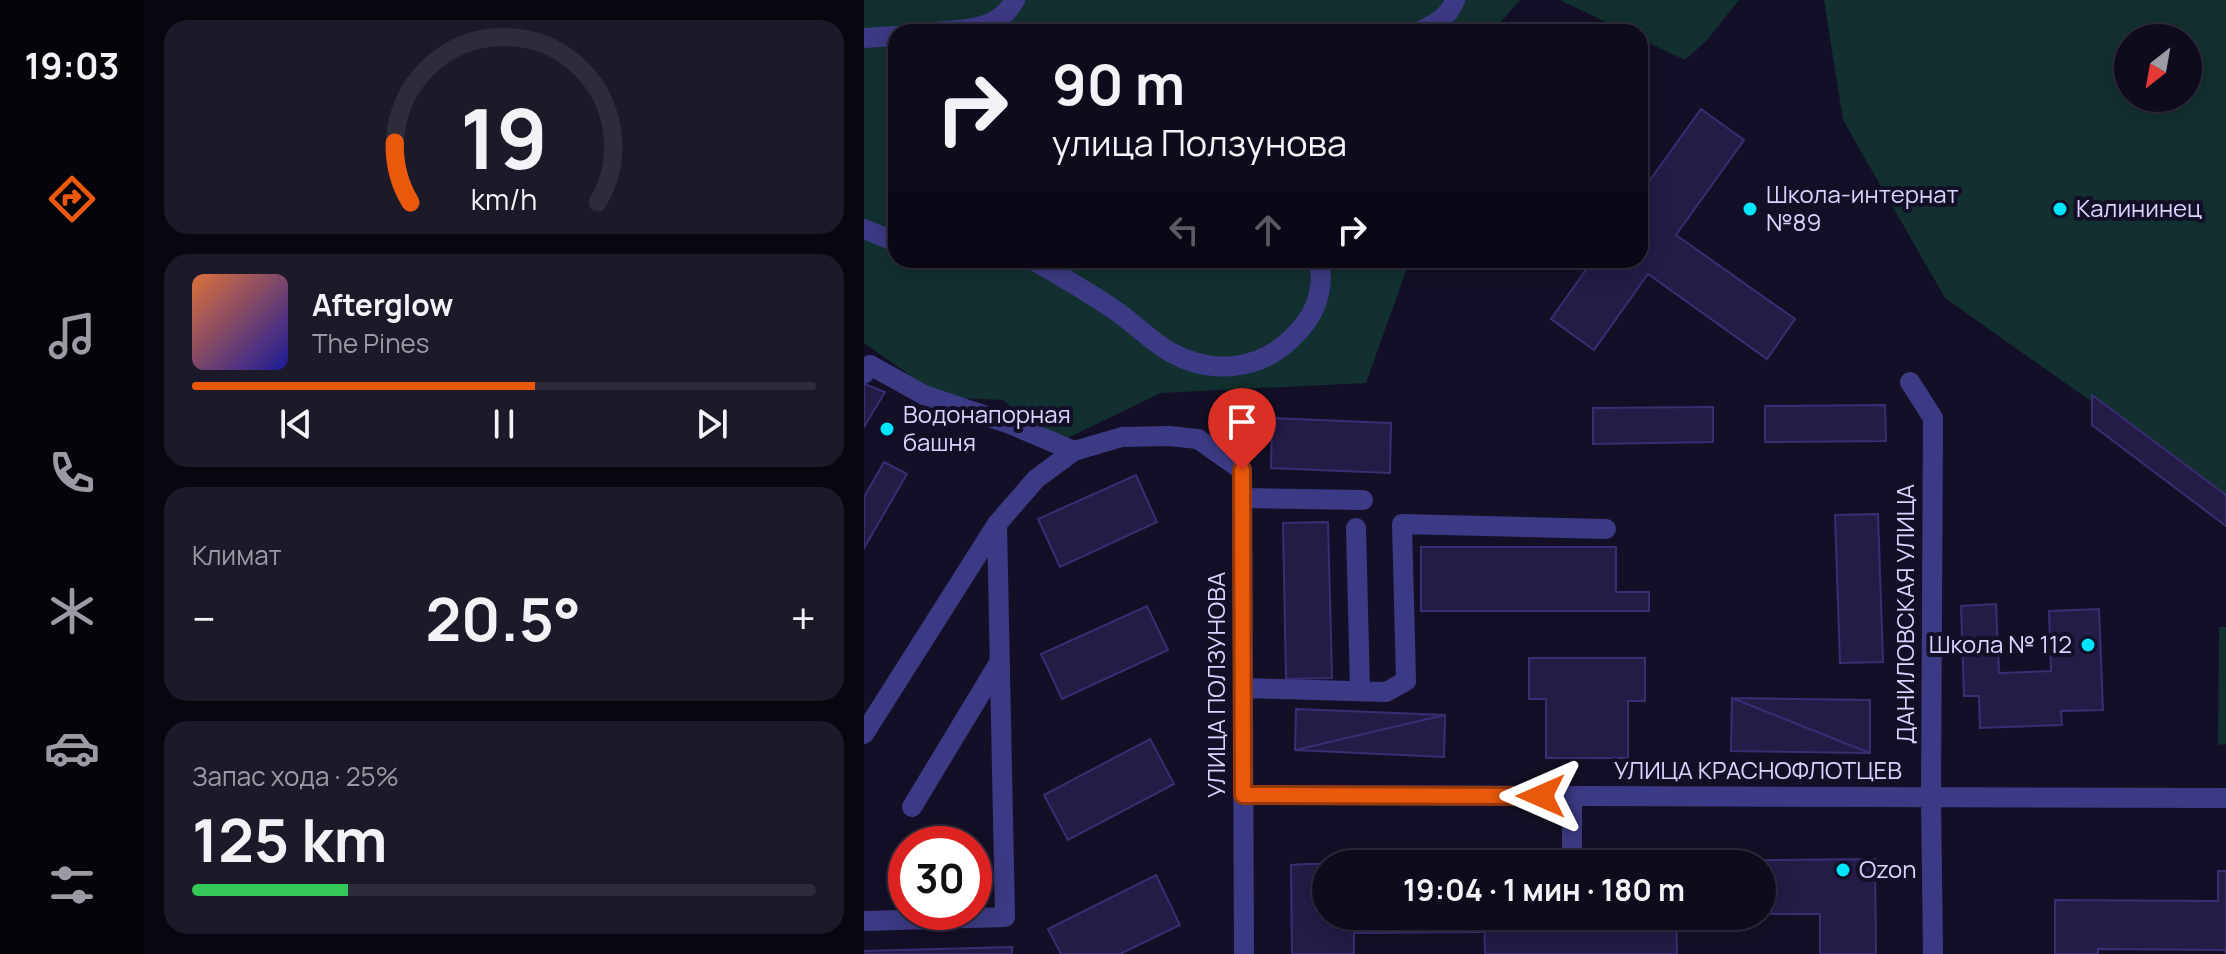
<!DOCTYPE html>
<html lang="ru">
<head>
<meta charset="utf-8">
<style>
  body { margin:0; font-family:Manrope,sans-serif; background:#1c1929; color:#f1f3f6; height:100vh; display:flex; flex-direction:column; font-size:30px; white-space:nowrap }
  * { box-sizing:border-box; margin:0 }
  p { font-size:26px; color:#9b9ba3 }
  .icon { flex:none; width:44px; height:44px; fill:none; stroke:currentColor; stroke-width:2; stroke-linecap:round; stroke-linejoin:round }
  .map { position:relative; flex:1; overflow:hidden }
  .details { display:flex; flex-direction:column; gap:20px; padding:20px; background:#08060f; width:720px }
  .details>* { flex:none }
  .guide { position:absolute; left:24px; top:24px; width:760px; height:244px; border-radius:24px; box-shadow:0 4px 20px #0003,0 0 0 2px #2e2b3b; background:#0e0b1c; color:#f1f3f6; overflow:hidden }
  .needle { width:52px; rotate:211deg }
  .tools { position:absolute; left:1250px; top:24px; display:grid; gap:16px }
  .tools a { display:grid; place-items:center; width:88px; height:88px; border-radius:50%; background:#0e0b1c; box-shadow:0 4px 20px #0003,0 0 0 2px #2e2b3b; font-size:40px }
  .speed { position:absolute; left:24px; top:826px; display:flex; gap:16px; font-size:40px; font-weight:700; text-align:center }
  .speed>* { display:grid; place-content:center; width:104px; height:104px; border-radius:50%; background:#0e0b1c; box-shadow:0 4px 20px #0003,0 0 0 2px #2e2b3b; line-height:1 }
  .speed .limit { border:12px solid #d22; background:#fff; color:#111 }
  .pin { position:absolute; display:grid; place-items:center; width:68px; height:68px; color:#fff; margin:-82px -34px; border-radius:50% 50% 50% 0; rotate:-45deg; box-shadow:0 0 8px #0007 }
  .pin .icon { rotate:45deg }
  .me { position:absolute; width:88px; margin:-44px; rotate:270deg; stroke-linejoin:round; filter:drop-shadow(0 0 6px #0008) }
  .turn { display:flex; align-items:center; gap:28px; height:168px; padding:0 32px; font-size:36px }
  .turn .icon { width:104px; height:104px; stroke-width:2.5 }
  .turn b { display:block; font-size:56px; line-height:68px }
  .lanes { display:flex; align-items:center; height:76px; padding:0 32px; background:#0003; justify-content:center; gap:40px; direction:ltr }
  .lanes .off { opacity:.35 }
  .big { font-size:60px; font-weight:700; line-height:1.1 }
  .details .card { flex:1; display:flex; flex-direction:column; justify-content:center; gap:12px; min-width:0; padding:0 28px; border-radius:24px; background:#1c1929 }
  .details .dial { align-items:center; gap:0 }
  .dial svg { height:208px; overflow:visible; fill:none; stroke:#2e2b3b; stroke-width:7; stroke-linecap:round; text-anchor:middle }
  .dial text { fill:#f1f3f6; stroke:none }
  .song { display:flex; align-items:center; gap:24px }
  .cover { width:96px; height:96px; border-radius:12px; background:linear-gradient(135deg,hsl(20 70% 55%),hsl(240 70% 35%)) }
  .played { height:8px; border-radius:4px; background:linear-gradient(90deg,#ea580c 55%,#2e2b3b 55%) }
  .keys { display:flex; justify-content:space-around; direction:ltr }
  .heat { display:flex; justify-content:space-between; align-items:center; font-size:44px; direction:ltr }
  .charge { height:12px; border-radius:6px; background:linear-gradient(90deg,#34c759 25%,#2e2b3b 0) }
  .trip { position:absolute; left:448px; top:850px; width:464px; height:80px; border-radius:40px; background:#0e0b1c; box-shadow:0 4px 20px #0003,0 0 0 2px #2e2b3b; font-weight:700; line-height:80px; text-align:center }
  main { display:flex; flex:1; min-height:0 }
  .dock { display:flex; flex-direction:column; width:144px; justify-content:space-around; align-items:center; background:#06040b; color:#9b9ba3 }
  .dock .icon { width:56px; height:56px }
  .dock .on { color:#ea580c }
  .dock b { font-size:36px; color:#f1f3f6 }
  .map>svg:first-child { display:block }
  .green { fill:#12302f; fill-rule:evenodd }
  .building { fill:#241b47; stroke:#3b2d73; stroke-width:2 }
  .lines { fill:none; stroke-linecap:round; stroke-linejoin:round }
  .minor { stroke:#3d3a85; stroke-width:20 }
  .route-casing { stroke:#983908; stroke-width:20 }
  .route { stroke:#ea580c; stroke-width:14 }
  .poi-dot { fill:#00e5ff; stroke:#130f26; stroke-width:3 }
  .labels { text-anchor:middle; stroke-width:8; stroke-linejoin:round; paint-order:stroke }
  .poi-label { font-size:24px; fill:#d9d4ff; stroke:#130f26; text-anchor:start }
  .street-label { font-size:24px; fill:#d9d4ff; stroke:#130f26 }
</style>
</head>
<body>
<main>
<nav class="dock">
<b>19:03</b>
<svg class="icon on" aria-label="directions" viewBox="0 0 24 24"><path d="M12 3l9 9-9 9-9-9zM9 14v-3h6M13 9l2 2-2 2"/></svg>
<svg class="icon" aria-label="music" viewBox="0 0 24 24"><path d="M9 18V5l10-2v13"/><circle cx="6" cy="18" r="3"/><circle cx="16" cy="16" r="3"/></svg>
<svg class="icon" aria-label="phone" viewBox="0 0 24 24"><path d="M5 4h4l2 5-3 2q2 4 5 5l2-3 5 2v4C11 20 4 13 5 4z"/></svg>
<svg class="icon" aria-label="climate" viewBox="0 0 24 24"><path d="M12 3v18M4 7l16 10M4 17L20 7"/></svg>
<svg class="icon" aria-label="car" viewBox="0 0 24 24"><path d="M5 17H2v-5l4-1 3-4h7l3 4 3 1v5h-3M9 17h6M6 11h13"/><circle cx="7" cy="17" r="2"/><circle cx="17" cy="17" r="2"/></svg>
<svg class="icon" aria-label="filters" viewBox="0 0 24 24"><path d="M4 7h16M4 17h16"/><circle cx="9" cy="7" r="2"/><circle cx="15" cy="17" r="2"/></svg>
</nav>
<section class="details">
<div class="card dial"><svg viewBox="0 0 100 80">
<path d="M14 69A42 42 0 1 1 86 69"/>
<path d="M14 69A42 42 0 0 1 8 46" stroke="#ea580c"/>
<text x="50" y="56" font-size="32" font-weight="700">19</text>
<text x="50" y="72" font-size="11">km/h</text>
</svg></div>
<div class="card">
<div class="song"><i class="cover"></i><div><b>Afterglow</b><p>The Pines</p></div></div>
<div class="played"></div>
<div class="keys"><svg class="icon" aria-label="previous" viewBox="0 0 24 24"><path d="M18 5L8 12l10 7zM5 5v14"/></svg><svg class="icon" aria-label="pause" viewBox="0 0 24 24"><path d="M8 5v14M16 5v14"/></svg><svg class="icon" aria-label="next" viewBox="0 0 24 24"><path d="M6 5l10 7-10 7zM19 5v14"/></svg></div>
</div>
<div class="card"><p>Климат</p>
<div class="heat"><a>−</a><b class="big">20.5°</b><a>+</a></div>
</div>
<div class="card"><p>Запас хода · 25%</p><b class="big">125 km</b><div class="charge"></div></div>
</section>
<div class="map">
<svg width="1362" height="954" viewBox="0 0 1362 954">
  <rect width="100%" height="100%" fill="#130f26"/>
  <path class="green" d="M0,0h656l-28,32h-596v228h514l-44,123 -205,10 -108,52 -50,-45 -62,-3 -77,-54z
    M696,0h179l-32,40 -22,20 -45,-21v-7h-14z
    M960,0h402v497l-281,-199 -102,-178zM1264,38h60v60h-60z
    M1355,627h7v117l-8,1z"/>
  <path class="building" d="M837,109l43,31 -68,95 119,84 -28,40 -119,-85 -54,76 -43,-31 42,-59h47v-66z
    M0,384l21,8 -21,35z
    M1228,395l134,100v31l-134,-101z
    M1021,405l1,36 -121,1v-36z
    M849,407v35l-120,2v-36z
    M408,418l119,5 -1,50 -119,-5z
    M20,462l23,12 -43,74v-51z
    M272,475l21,47 -97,45 -22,-48z
    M1014,514l5,148 -43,1 -5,-148z
    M464,522l4,156 -46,1 -3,-156z
    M557,547h195v45h33v19h-228z
    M1132,604l3,69 52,-2 -2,-60 50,-2 4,101 -42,1 1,14 -82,3 -1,-32h-15l-3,-90z
    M283,606l21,44 -106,49 -21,-45z
    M665,658h116v43h-17v57h-82v-59h-17z
    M868,698l138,2v53z
    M868,698l138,55 -139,-2z
    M432,709l149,6 -150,35z
    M581,715l-1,42 -149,-7z
    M286,739l24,45 -106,56 -24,-45z
    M1011,859l1,95h-56v-40h-58v-50h-86v-3z
    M812,861v3h-192v-1z
    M444,864h18v52h158l1,16 -131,1v21h-62l-1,-89z
    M1354,871h8v83l-1,-4 -127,-1v5h-43v-54l163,1z
    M292,875l24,50 -60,29h-59l-13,-25z
    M620,916h192l1,38h-192z
    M148,947v7h-148v-3z"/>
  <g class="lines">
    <path class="minor" d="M73,32c30,-3 62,-2 78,-32
      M554,32c16,-7 31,-15 37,-32
      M0,38l32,-2
      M0,229l32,13
      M169,260c28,16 57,33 83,51 19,13 35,30 54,41 41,23 90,19 123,-15 22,-21 32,-47 26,-77
      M0,374l6,-9 54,30 86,29 64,27
      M1046,382l23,36 -2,379 2,157
      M379,498l120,2
      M492,528l4,163
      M379,688l143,4 20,-11 -4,-157 204,5
      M0,734l133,-210 39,-45 38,-28 48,-14 47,-1 29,3 44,31 2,484
      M379,795l983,3
      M708,796v66
      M48,807l87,-144
      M0,921l141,-4 -8,-393"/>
  </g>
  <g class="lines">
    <defs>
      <path id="route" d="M378,470l1,325 298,1"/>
    </defs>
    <use href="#route" class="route-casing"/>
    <use href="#route" class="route"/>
  </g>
  <g class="poi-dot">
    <circle cx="886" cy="209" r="8"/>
    <circle cx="1196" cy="209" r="8"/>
    <circle cx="23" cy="429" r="8"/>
    <circle cx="1224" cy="645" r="8"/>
    <circle cx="979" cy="870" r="8"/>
  </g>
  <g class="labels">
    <g class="poi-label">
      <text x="902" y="203">Школа-интернат<tspan x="902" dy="28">№89</tspan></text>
      <text x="1212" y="217">Калининец</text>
      <text x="39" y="423">Водонапорная<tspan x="39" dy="28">башня</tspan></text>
      <text x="1208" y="653" text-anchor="end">Школа № 112</text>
      <text x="995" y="878">Ozon</text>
    </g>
    <g class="street-label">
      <text transform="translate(1042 614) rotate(-90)" y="8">ДАНИЛОВСКАЯ УЛИЦА</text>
      <text transform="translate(353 685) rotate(-90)" y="8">УЛИЦА ПОЛЗУНОВА</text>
      <text x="894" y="779">УЛИЦА КРАСНОФЛОТЦЕВ</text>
    </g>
  </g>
</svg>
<div class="tools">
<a><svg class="needle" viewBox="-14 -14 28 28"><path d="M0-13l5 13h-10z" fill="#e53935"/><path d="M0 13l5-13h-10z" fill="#9b9ba3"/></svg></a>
</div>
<div class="speed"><div class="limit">30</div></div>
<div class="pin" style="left:378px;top:470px;background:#d93025"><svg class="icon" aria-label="arrive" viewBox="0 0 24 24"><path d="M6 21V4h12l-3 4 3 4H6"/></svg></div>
<svg class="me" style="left:677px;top:796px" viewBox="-20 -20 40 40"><path d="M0-17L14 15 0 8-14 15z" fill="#ea580c" stroke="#fff" stroke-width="4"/></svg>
<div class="trip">19:04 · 1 мин · 180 m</div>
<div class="guide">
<div class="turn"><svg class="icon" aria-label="right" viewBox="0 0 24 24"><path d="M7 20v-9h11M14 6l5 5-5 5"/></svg><div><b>90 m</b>улица Ползунова</div></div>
<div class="lanes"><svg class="icon off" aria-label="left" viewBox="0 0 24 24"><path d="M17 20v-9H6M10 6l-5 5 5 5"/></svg><svg class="icon off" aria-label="ahead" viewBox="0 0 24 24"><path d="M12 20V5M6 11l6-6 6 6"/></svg><svg class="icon" aria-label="right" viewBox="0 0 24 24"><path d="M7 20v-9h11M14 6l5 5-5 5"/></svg></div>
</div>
</div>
</main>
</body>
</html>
